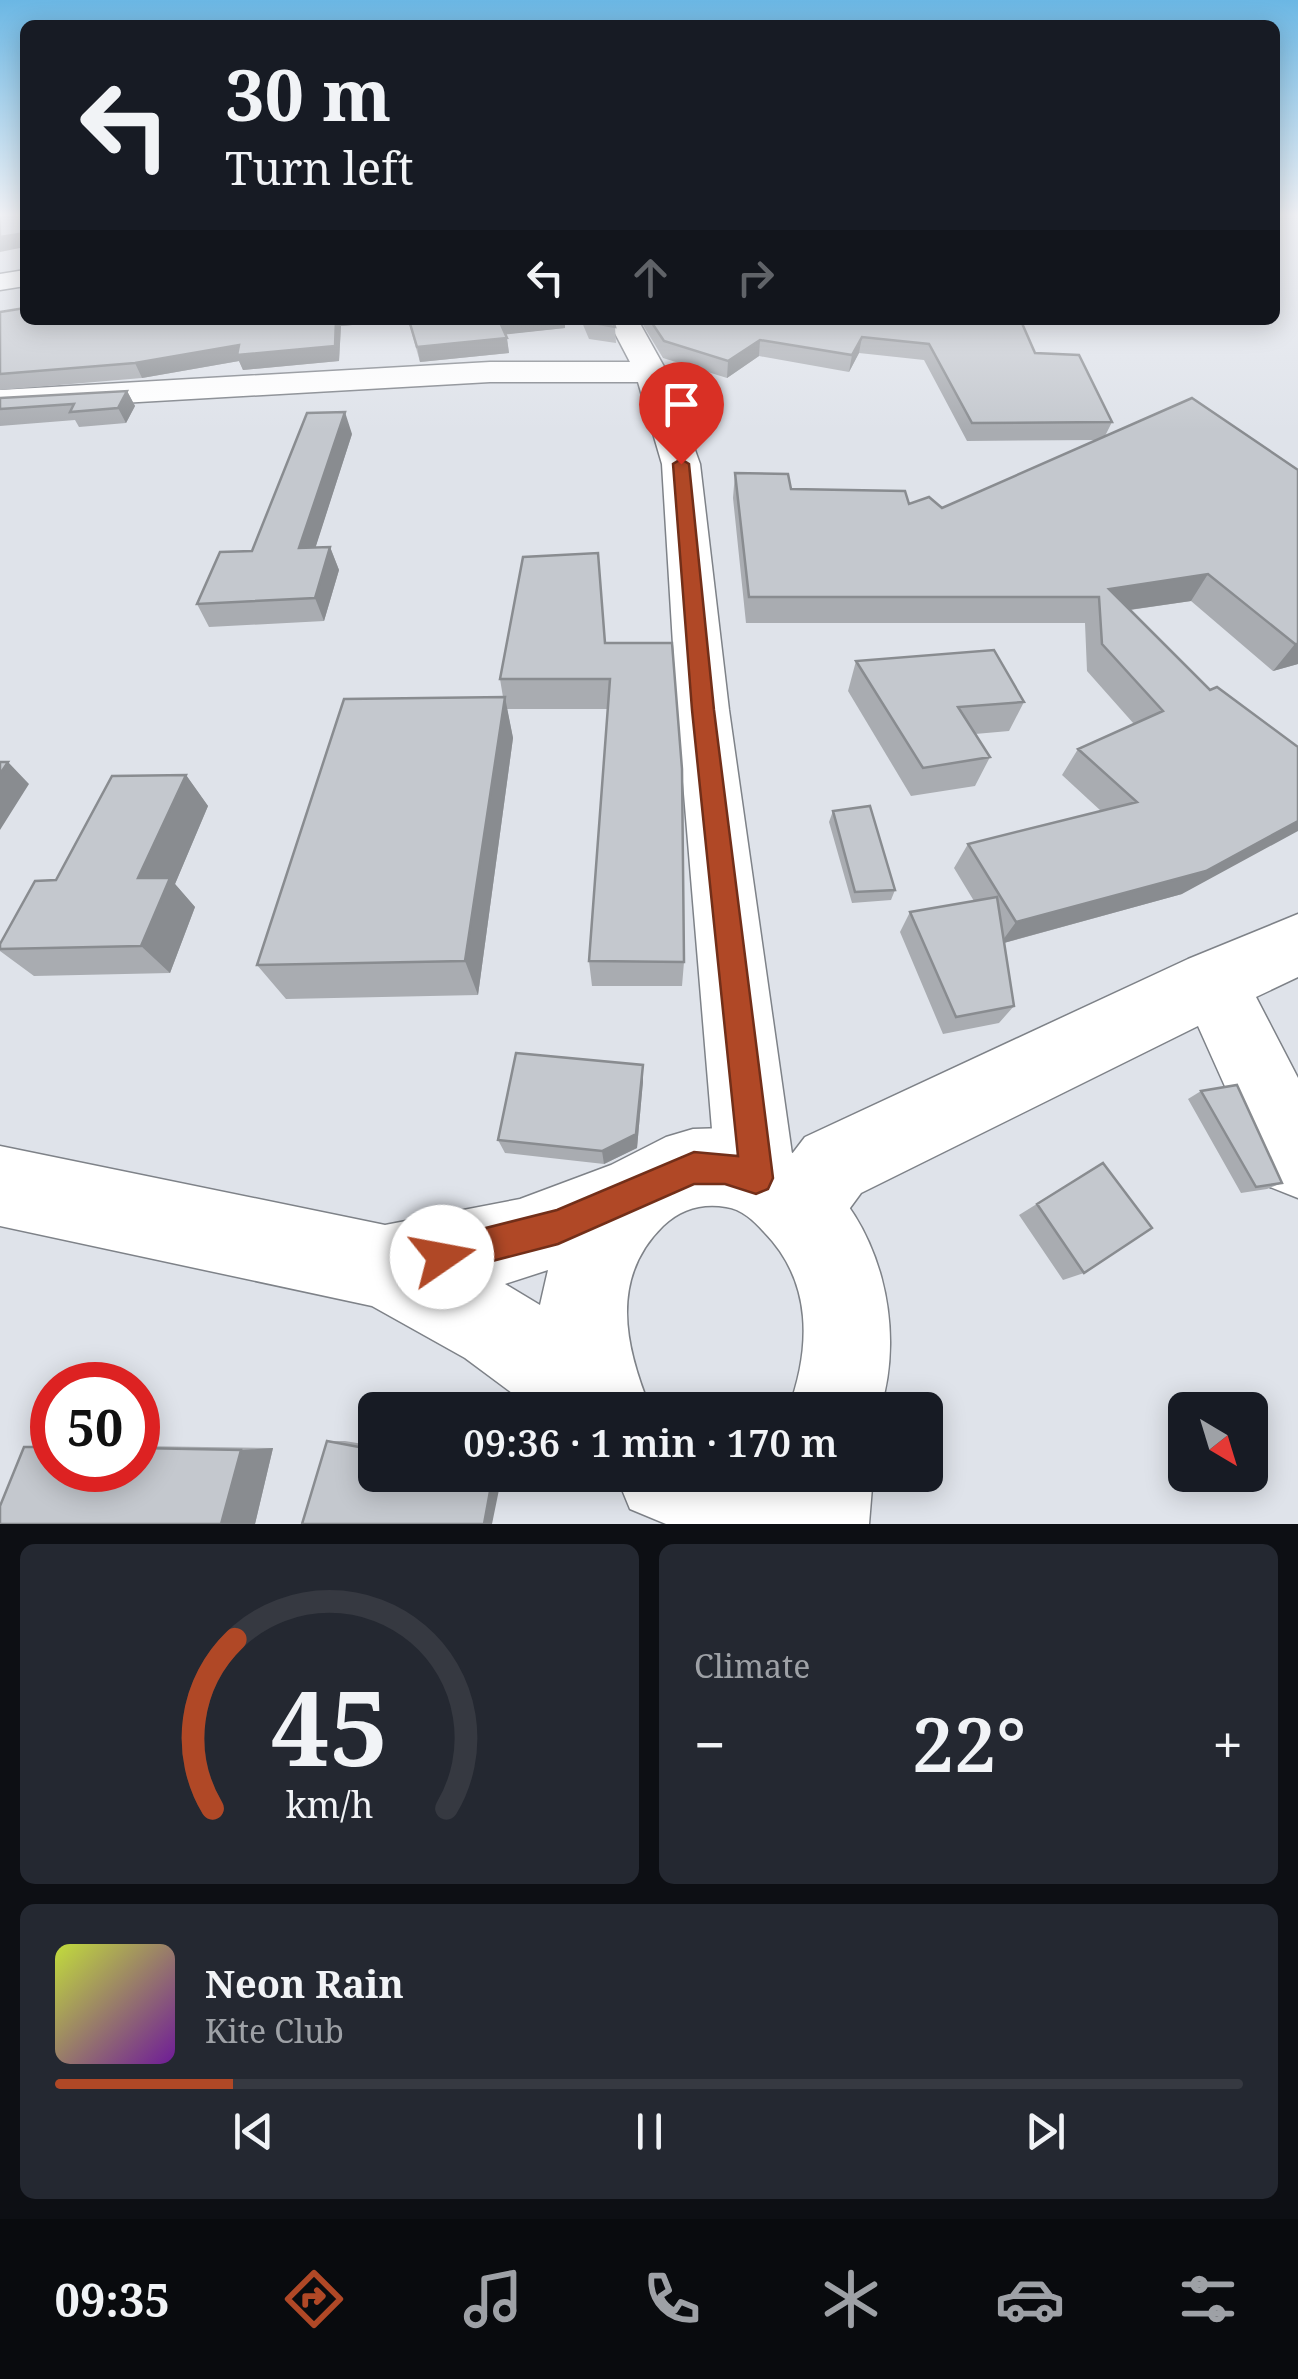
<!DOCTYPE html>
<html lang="en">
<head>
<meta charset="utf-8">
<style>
  body { margin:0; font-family:"Noto Serif",serif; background:#242831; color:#f1f3f6; height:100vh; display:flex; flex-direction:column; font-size:38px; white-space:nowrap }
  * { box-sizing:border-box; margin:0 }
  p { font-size:32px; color:#9ea1a6 }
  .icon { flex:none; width:55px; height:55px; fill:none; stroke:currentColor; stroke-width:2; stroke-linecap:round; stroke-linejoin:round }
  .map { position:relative; height:1524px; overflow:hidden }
  .panel { display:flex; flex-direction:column; gap:20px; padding:20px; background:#0d0f14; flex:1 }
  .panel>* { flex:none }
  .hud { position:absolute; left:20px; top:20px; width:1260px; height:305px; border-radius:15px; box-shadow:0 5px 25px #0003; background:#171b24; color:#f1f3f6; overflow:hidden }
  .needle { width:65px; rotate:142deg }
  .buttons { position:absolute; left:1168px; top:1392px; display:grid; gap:20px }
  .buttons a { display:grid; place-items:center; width:100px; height:100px; border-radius:15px; background:#171b24; box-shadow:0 5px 25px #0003; font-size:50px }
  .speed { position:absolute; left:30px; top:1362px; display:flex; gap:20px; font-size:50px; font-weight:700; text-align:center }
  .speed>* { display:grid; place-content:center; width:130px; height:130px; border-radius:50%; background:#171b24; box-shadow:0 5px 25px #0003; line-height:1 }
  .speed .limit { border:15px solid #d22; background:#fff; color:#111 }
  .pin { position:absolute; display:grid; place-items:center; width:85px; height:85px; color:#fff; margin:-102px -42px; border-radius:50% 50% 50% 0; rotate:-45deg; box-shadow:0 0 10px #0007 }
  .pin .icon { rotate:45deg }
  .me { position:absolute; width:110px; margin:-55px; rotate:78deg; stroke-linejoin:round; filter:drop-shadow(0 0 8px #0008) }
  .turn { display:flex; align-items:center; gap:35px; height:210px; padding:0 40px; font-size:45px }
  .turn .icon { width:130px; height:130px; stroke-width:2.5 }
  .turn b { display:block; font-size:70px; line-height:85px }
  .lanes { display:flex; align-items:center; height:95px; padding:0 40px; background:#0003; justify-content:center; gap:50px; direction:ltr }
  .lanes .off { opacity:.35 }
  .big { font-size:75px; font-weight:600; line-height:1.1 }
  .panel .card { flex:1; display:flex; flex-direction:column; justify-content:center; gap:15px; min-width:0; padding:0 35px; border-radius:15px; background:#242831 }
  .panel .dial { align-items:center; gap:0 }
  .dial svg { height:260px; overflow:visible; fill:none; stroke:#363941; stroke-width:7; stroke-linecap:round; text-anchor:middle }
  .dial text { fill:#f1f3f6; stroke:none }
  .song { display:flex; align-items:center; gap:30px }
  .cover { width:120px; height:120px; border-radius:15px; background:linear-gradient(135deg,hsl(70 70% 55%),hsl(280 70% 35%)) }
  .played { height:10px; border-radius:5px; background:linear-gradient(90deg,#b04826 15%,#363941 15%) }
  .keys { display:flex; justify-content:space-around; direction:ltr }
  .heat { display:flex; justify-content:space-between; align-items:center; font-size:55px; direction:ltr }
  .panel .tiles { flex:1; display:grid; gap:20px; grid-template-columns:1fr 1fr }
  .card:last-child { grid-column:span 2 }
  .trip { position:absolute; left:358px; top:1392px; width:585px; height:100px; border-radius:15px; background:#171b24; box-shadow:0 5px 25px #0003; font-weight:600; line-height:100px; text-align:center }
  .menu { display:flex; height:160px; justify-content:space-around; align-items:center; background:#090b0e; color:#9ea1a6 }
  .menu .icon { width:70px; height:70px }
  .menu .selected { color:#b04826 }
  .menu b { font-size:45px; color:#f1f3f6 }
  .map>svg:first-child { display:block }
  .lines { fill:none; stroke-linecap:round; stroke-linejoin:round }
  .minor-casing { stroke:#7e8288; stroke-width:3 }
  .major-casing { stroke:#7e8288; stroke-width:3 }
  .minor { fill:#fff; fill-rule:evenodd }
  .major { fill:#fff; fill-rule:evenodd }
  .wall { fill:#a9acb1 }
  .shaded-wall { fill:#898c90 }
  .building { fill:#c4c8ce; stroke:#898c90; stroke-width:2.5 }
  .route { fill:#b04826; stroke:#722f19; stroke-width:2.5 }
</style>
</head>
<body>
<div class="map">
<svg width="1298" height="1524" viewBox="0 0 1298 1524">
  <rect width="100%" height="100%" fill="#dfe3ea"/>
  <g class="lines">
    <defs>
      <path id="minor" d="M25,270v16l-25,4v-16z
        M608,320h30l29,52 33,92 29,246 63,444 13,-17 383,-178 110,-45v63l-42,20 42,81v120l-28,-11 -72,-161 -337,167 -33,45 -29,11 -29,-11 -9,-23 -33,-10 -12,-28 -39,-467 -15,-246 -24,-82h-148l-490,28v-20l490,-28h140z"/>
      <path id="major" d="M726,1128c29,8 60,17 84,37 71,56 96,162 70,245h-92c23,-62 25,-128 -24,-178 -10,-11 -22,-23 -38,-25 -24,-4 -45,2 -63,19 -54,53 -38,121 -12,184h-116l-70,-52 -93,-52 -372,-80v-80l385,79 135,-26 91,-34 55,-28 27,-8zM548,1270l-8,35 -35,-21z
        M616,1475h257l-4,49h-203l-36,-15z"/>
    </defs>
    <use href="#minor" class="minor-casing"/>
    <use href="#major" class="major-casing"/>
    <use href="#minor" class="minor"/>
    <use href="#major" class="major"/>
  </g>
  <path class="wall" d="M0,312l25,8h540v8l-59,6 3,19 -89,9 -12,-42 -67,6 -2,35 -96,9 -4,-9 -97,17 -142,12z
    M581,320h32l2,7 1,16 -27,-4z
    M640,320h376l19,33 77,69 -7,14 193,34v194l-25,7 -82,-70 -61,9 80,80 -28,204 -178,49 10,63 -15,17 -56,11 -43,-102 10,-20 64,-11 -20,-33 14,-24 133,-33 -39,-36 16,-26 56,-25 -47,-53 -2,-48h-339l-13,-125 2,-25 56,16 151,19 155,-68 -130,1 -43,-81 -65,-7 -10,19 -90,-16 -32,22 -64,-20z
    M127,391l8,15 -9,17 -47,4 -4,-7 -75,6v-28z
    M352,434l-37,114 15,-1 9,23 -15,51 -115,6 -12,-23 55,-53z
    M605,643l79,319 -2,24h-90l-3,-25 19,-252h-101l6,29 -35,257 -192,4 -29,-34 246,-268 -3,-18z
    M856,661l168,41 -15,29 -34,3 15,23 -15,29 -64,10 -63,-105z
    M186,775l22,31 -33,78 20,23 -25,66 -136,3 -34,-25v-7l56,-64z
    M833,811l62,79 -4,10 -39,3 -23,-81z
    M643,1065v16l-6,67 -33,16 -99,-11 -7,-13z
    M1201,1091l81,92 -15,6 -26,4 -53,-94z
    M1103,1163l-19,110 -21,7 -44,-65z
    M327,1441h18l30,5v29z
    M52,1446v24h86v-24l135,2 -18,76h-255v-18l24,-59z"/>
  <path class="shaded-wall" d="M25,233v14l-25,5v-15z
    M336,320h72l-67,6 -2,35 -96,9 -4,-9 -97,17 -7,-15z
    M499,320h66v8l-64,7z
    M862,337l-3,16 -10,19 3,-17z
    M507,338l2,15 -89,9 -3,-15z
    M760,340l-1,16 -32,22 1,-17z
    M127,391l8,15 -9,17 -8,-15z
    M345,412l7,22 -44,137 -9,-23z
    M330,547l9,23 -15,51 -9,-23z
    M1208,574l-17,27 -91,13 9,-25z
    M1295,644h3v20l-25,7z
    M505,697l8,41 -35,257 -13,-34z
    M8,762l21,22 -29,46v-56z
    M186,775l22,31 -33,78 20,23 -25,66 -29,-27 -3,-68z
    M1298,821v10l-116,63 -182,50 16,-22z
    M643,1065v16l-6,67 -33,16 -2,-13z
    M273,1448l-18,76h-34l20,-74z
    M493,1475h9l-10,49h-8z"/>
  <path class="building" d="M0,216h25v17l-25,4z
    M25,308v12h311l-1,26 -98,9 2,-10 -104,18 -135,11v-62z
    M409,320h92h-2l8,18 -90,9z
    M587,320h26l2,7 -27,-5z
    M650,320l371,1 14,32 44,2 33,67 -140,1 -43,-79 -67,-7 -10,18 -92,-15 -32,21 -64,-20z
    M127,391l-9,17 -48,4 4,-8 -74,5v-11z
    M1192,398l106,72v174h-3l-87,-70 -99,15 101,101 7,-3 81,60v74l-92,50 -190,51 -48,-78 169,-42 -59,-53 85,-38 -61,-67 -3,-47h-350l-14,-124 53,1 3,15 114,2 4,13 20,-7 13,11z
    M345,412l-46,136 31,-1 -15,51 -118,6 23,-52 32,-1 55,-138z
    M598,553l7,90h67l10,126 2,193 -95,-1 21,-282h-110l23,-122z
    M994,650l30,52 -66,5 32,50 -67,11 -67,-107z
    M505,697l-40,264 -208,4 87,-266z
    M0,762h8l-8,12z
    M186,775l-48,103h32l-29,68 -141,3v-5l35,-63 21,-1 56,-104z
    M870,806l25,84 -40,2 -22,-81z
    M997,897l17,109 -58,11 -46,-105z
    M516,1053l127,12 -7,69 -34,17 -104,-11z
    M1237,1085l45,98 -26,4 -55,-96z
    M1103,1163l49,65 -68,45 -47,-69z
    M327,1441l48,9v25h118l-9,49h-182z
    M24,1447h28v23h86v-22l103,2 -20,74h-221v-18z"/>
  <linearGradient id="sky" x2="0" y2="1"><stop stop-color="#6bb7e4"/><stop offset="0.5" stop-color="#f1f2f6"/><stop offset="1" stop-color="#f1f2f6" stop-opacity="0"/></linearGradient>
  <rect width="1298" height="430" fill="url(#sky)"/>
  <path class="route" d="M681,459l8,5 25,246 59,468 -5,11 -12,5 -31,-10h-31l-136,60 -116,30 -12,-5 -5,-12 5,-12 12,-6 115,-29 137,-58 44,4 -46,-446 -19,-246z"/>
</svg>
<div class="buttons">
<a><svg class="needle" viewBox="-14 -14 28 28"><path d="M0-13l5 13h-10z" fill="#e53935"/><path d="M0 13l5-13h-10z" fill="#9ea1a6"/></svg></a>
</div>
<div class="speed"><div class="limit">50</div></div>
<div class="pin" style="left:681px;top:464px;background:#d93025"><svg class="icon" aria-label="arrive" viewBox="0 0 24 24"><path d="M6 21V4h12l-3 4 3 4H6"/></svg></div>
<svg class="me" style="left:442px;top:1257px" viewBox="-20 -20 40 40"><circle r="19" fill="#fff"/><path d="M0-13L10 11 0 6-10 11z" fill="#b04826"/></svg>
<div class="trip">09:36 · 1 min · 170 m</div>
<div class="hud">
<div class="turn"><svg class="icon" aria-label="left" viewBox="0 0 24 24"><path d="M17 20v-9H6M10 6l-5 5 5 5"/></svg><div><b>30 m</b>Turn left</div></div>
<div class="lanes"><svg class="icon" aria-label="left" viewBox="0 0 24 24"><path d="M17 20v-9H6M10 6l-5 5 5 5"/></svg><svg class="icon off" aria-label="ahead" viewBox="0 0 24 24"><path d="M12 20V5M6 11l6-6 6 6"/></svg><svg class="icon off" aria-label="right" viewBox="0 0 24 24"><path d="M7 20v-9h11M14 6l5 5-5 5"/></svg></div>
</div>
</div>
<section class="panel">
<div class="tiles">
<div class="card dial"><svg viewBox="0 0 100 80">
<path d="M14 69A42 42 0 1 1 86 69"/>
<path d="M14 69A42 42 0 0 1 21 17" stroke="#b04826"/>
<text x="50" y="56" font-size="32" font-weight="700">45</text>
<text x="50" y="72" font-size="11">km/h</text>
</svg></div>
<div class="card"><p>Climate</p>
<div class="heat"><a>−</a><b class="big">22°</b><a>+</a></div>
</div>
<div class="card">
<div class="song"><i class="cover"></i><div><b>Neon Rain</b><p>Kite Club</p></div></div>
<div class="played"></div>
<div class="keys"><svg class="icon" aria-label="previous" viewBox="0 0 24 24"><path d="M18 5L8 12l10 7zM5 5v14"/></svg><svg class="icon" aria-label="pause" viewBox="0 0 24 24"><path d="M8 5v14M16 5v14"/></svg><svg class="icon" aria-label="next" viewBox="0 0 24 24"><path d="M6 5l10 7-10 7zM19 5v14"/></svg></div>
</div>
</div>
</section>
<nav class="menu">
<b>09:35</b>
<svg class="icon selected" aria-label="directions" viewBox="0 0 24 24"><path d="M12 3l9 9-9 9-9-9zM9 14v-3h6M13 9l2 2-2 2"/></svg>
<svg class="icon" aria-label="music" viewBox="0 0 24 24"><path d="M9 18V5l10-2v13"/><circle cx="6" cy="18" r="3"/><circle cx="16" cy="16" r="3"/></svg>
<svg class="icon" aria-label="phone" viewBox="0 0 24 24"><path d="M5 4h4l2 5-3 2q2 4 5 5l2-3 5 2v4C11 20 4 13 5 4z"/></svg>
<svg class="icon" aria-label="climate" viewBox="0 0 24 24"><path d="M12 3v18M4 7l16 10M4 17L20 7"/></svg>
<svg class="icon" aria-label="car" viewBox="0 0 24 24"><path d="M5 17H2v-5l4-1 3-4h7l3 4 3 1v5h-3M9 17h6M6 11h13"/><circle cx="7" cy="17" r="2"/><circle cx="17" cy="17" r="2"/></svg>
<svg class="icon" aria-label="filters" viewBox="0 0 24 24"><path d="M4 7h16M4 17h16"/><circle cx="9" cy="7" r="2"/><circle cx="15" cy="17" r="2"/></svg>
</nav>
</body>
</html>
